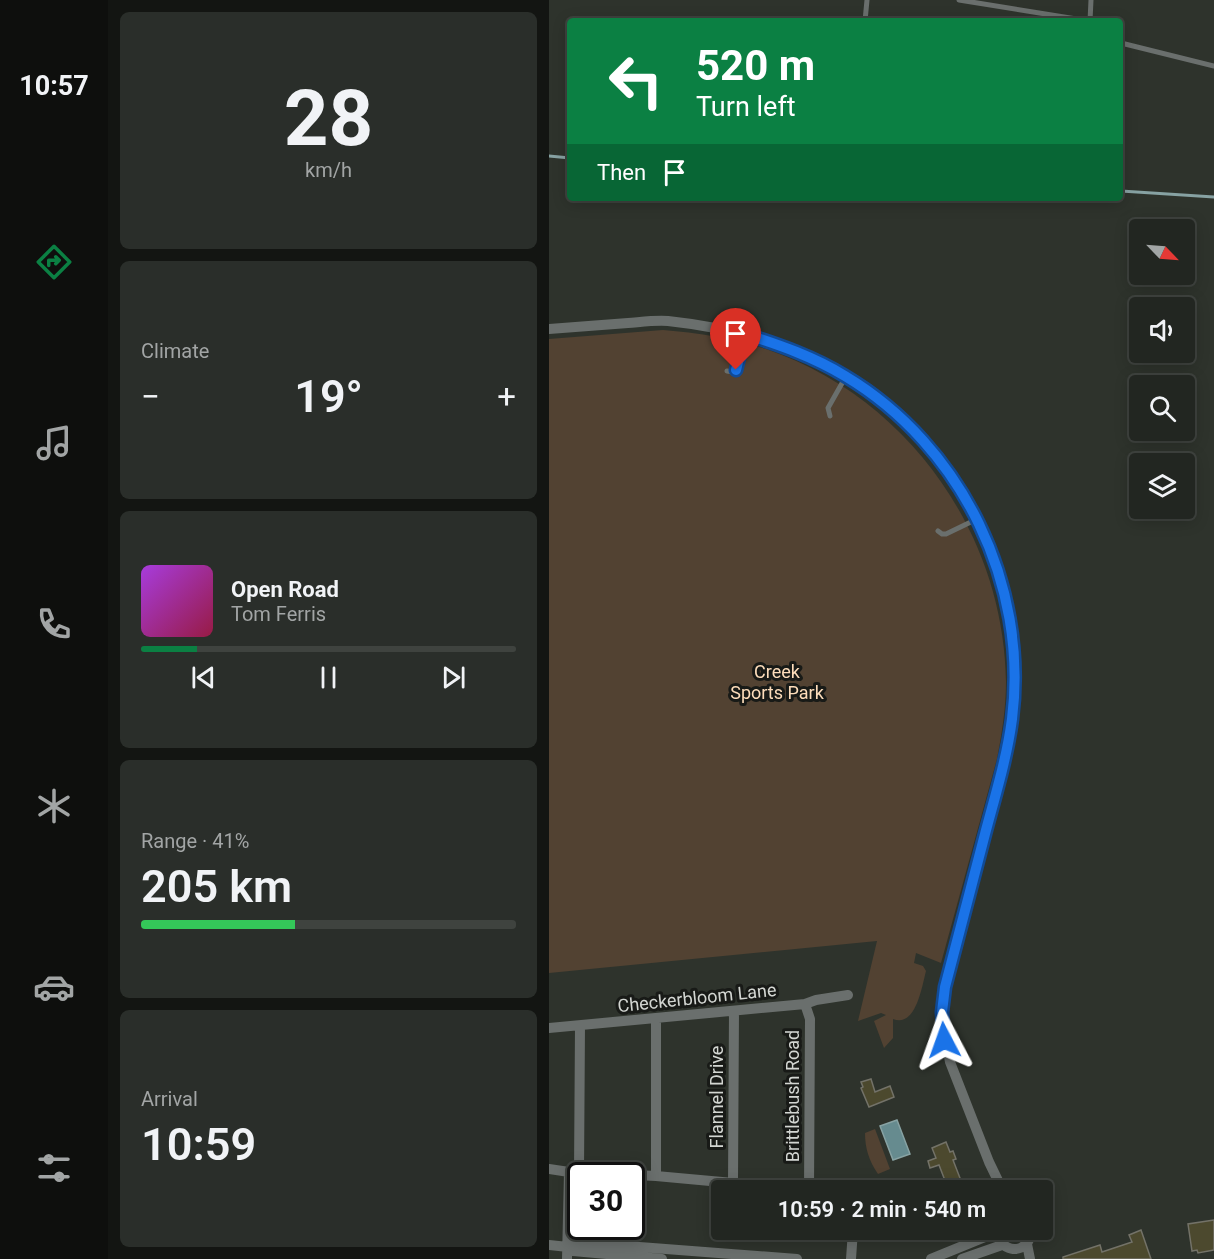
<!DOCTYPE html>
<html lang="en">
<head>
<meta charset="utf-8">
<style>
  body { margin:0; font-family:Roboto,sans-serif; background:#2a2e2a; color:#f1f3f6; height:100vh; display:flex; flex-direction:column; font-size:22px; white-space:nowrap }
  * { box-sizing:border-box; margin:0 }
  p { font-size:20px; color:#a2a5a5 }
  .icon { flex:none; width:33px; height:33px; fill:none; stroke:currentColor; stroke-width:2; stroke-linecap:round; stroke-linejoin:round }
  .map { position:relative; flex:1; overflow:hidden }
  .sheet { display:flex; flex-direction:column; gap:12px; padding:12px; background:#131512; width:441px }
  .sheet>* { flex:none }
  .top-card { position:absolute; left:18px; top:18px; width:556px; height:183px; border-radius:6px; box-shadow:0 3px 15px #0003,0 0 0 2px #3f433f; background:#0b8043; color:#fff; overflow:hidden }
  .needle { width:39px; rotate:115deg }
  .buttons { position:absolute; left:580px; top:219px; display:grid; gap:12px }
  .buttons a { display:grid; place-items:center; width:66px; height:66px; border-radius:6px; background:#222621; box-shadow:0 3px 15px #0003,0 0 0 2px #3f433f; font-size:30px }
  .speed { position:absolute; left:18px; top:1162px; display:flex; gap:12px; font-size:30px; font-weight:700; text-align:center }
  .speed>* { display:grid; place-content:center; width:78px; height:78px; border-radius:50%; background:#222621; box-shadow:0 3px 15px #0003,0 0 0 2px #3f433f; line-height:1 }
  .speed .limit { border:3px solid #111; border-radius:9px; background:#fff; color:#111 }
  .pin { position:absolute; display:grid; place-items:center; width:51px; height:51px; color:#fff; margin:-62px -26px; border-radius:50% 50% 50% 0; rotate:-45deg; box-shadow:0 0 6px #0007 }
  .pin .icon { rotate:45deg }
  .me { position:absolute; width:66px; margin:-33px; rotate:356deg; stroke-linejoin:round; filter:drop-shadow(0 0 4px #0008) }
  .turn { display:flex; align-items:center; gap:21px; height:126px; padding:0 30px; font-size:27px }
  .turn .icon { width:78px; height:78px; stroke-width:2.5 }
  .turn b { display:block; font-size:42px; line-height:51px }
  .then { display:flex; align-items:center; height:57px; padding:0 30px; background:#0003; gap:12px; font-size:22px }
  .big { font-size:45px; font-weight:600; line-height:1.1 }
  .sheet .tile { flex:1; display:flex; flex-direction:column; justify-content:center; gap:9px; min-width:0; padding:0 21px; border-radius:9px; background:#2a2e2a }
  .sheet .dial { align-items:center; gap:0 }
  .dial b { font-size:78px; line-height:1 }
  .song { display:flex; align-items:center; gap:18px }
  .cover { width:72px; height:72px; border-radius:9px; background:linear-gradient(135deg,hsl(280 70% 55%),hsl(340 70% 35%)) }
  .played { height:6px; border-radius:3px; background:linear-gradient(90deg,#0b8043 15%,#3f433f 15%) }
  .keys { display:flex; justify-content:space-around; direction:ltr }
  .heat { display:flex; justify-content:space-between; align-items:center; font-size:33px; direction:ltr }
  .charge { height:9px; border-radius:4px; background:linear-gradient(90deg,#34c759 41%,#3f433f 0) }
  .trip { position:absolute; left:162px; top:1180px; width:342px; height:60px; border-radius:6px; background:#222621; box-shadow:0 3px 15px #0003,0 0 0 2px #3f433f; font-weight:600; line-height:60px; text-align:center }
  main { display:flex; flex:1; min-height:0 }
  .menu { display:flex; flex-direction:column; width:108px; justify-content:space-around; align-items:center; background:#0e0f0d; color:#a2a5a5 }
  .menu .icon { width:42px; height:42px }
  .menu .current { color:#0b8043 }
  .menu b { font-size:27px; color:#f1f3f6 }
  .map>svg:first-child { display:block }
  .green { fill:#524232 }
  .water { fill:#668b8f; stroke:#87a2a3; stroke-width:1.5 }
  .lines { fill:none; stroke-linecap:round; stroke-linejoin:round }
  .stream { stroke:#87a2a3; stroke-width:3 }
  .building { fill:#4c492e; stroke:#737268; stroke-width:1.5 }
  .service { stroke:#6a6f6d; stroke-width:5 }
  .minor { stroke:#6a6f6d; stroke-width:10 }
  .route-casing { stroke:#114b97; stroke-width:15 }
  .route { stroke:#1a73e8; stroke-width:10 }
  .labels { text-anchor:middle; stroke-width:6; stroke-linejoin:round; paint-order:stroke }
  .park-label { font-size:18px; fill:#fdddbb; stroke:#181a17 }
  .street-label { font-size:18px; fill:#d3d6d2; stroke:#181a17 }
</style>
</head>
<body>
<main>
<nav class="menu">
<b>10:57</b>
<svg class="icon current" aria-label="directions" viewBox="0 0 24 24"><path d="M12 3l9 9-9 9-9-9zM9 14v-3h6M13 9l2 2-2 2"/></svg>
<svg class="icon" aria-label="music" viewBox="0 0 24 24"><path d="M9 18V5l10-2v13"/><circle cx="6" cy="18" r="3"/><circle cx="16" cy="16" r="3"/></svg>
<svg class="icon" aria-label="phone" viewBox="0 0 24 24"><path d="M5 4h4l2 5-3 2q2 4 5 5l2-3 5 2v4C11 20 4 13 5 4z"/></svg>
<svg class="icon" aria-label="climate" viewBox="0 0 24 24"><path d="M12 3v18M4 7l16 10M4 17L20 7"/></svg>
<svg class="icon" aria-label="car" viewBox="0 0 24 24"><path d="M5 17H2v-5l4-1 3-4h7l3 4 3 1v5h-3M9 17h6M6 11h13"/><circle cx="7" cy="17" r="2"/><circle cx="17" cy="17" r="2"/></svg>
<svg class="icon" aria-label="filters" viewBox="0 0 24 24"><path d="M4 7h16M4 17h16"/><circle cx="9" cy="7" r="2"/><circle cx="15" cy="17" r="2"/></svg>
</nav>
<section class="sheet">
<div class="tile dial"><b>28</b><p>km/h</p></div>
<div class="tile"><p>Climate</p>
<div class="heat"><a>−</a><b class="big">19°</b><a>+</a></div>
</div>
<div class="tile">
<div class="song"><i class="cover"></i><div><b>Open Road</b><p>Tom Ferris</p></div></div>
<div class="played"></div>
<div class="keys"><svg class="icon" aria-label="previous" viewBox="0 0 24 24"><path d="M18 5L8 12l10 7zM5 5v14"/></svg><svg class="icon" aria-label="pause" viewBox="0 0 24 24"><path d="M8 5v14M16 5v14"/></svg><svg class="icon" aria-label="next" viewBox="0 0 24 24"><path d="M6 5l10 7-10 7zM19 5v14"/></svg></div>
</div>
<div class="tile"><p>Range · 41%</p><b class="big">205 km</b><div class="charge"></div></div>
<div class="tile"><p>Arrival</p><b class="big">10:59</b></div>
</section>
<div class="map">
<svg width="665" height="1259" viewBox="0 0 665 1259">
  <rect width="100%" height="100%" fill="#2e332c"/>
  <path class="green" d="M114,330c35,3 69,8 103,19 141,48 238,184 240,333 0,26 -4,51 -9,77l-56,204 -25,-10 -2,10 9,3 3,5c-4,15 -10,57 -33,48v19l-9,10 -10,-27 12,-6 -5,-2 -23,8 19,-80 -328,32v-634z
    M326,1129l15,40 -12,5c-9,-13 -13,-26 -13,-41z"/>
  <path class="water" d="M348,1120l13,34 -17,6 -13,-34z"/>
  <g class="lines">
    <path class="stream" d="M0,156l21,2
      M572,191l93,6"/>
  </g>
  <path class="building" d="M322,1079l4,13 15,-6 4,11 -25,10 -8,-19 2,-1 -2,-5z
    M397,1142l4,10 3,-1 3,8 -3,1 12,31h-16l-10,-26 -9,3 -2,-7 8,-3 -4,-10z
    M665,1220v30l-16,3 -1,-3 -5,1 -4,-27z
    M592,1230l10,29h-88v-2l37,-12 2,7 30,-10 -3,-7z"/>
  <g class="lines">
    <path class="service" d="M410,0l130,21
      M316,21l2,-21
      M541,21l1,-21
      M572,43l93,23
      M178,371l6,1 3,-2 9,-35
      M281,416l-2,-8 17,-30
      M389,531l4,3h4l31,-15"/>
    <path class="minor" d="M0,329c26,-2 53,-4 79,-6 13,-1 27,-3 40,-2 57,6 114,20 165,48 115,64 187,192 181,324 -2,47 -16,91 -27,136 -14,53 -28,105 -42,158l-2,37 7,38 39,100 14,29
      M256,1004l5,15 -1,170
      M0,1028l256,-24 11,-4 32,-5
      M0,1169l20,3 87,4 164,15
      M30,1172l1,-146
      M107,1176v-157
      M184,1183l1,-172
      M448,1230l4,13c13,12 30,5 30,-13
      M478,1244l3,15
      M0,1245l19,2 5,4 89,8
      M19,1247l6,-5 223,17
      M18,1259l2,-87
      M302,1259l2,-29
      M382,1259l66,-27
      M413,1259l40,-14"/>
  </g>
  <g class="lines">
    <defs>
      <path id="route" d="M187,370l9,-36c35,11 69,23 100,42 117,70 184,209 167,343 -5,39 -17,77 -27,115 -13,51 -27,102 -40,153l-3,25 2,28"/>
    </defs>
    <use href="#route" class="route-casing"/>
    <use href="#route" class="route"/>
  </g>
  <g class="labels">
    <g class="park-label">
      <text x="228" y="678">Creek<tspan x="228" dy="21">Sports Park</tspan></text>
    </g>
    <g class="street-label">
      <text transform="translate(148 998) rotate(-6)" y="6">Checkerbloom Lane</text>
      <text transform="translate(244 1096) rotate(-90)" y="6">Brittlebush Road</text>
      <text transform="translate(168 1097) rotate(-90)" y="6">Flannel Drive</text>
    </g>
  </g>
</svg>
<div class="buttons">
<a><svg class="needle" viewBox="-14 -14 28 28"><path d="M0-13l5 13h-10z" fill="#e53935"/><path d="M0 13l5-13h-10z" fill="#a2a5a5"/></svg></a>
<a><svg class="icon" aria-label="sound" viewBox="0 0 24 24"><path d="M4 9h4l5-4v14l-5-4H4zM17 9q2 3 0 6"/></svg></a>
<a><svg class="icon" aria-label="search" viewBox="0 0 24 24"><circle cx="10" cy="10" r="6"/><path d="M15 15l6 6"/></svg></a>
<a><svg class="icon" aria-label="layers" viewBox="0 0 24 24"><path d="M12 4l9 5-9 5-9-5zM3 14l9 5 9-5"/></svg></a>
</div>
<div class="speed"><div class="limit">30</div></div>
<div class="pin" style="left:187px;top:370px;background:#d93025"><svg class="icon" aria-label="arrive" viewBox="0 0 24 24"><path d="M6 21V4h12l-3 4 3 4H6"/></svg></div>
<svg class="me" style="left:395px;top:1040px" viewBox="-20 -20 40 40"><path d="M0-17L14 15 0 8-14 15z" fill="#1a73e8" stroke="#fff" stroke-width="4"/></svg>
<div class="trip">10:59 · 2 min · 540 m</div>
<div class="top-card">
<div class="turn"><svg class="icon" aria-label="left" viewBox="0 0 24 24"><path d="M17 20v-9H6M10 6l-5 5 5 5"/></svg><div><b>520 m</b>Turn left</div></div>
<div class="then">Then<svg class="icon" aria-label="arrive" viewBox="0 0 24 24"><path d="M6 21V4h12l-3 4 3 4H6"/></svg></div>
</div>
</div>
</main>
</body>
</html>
